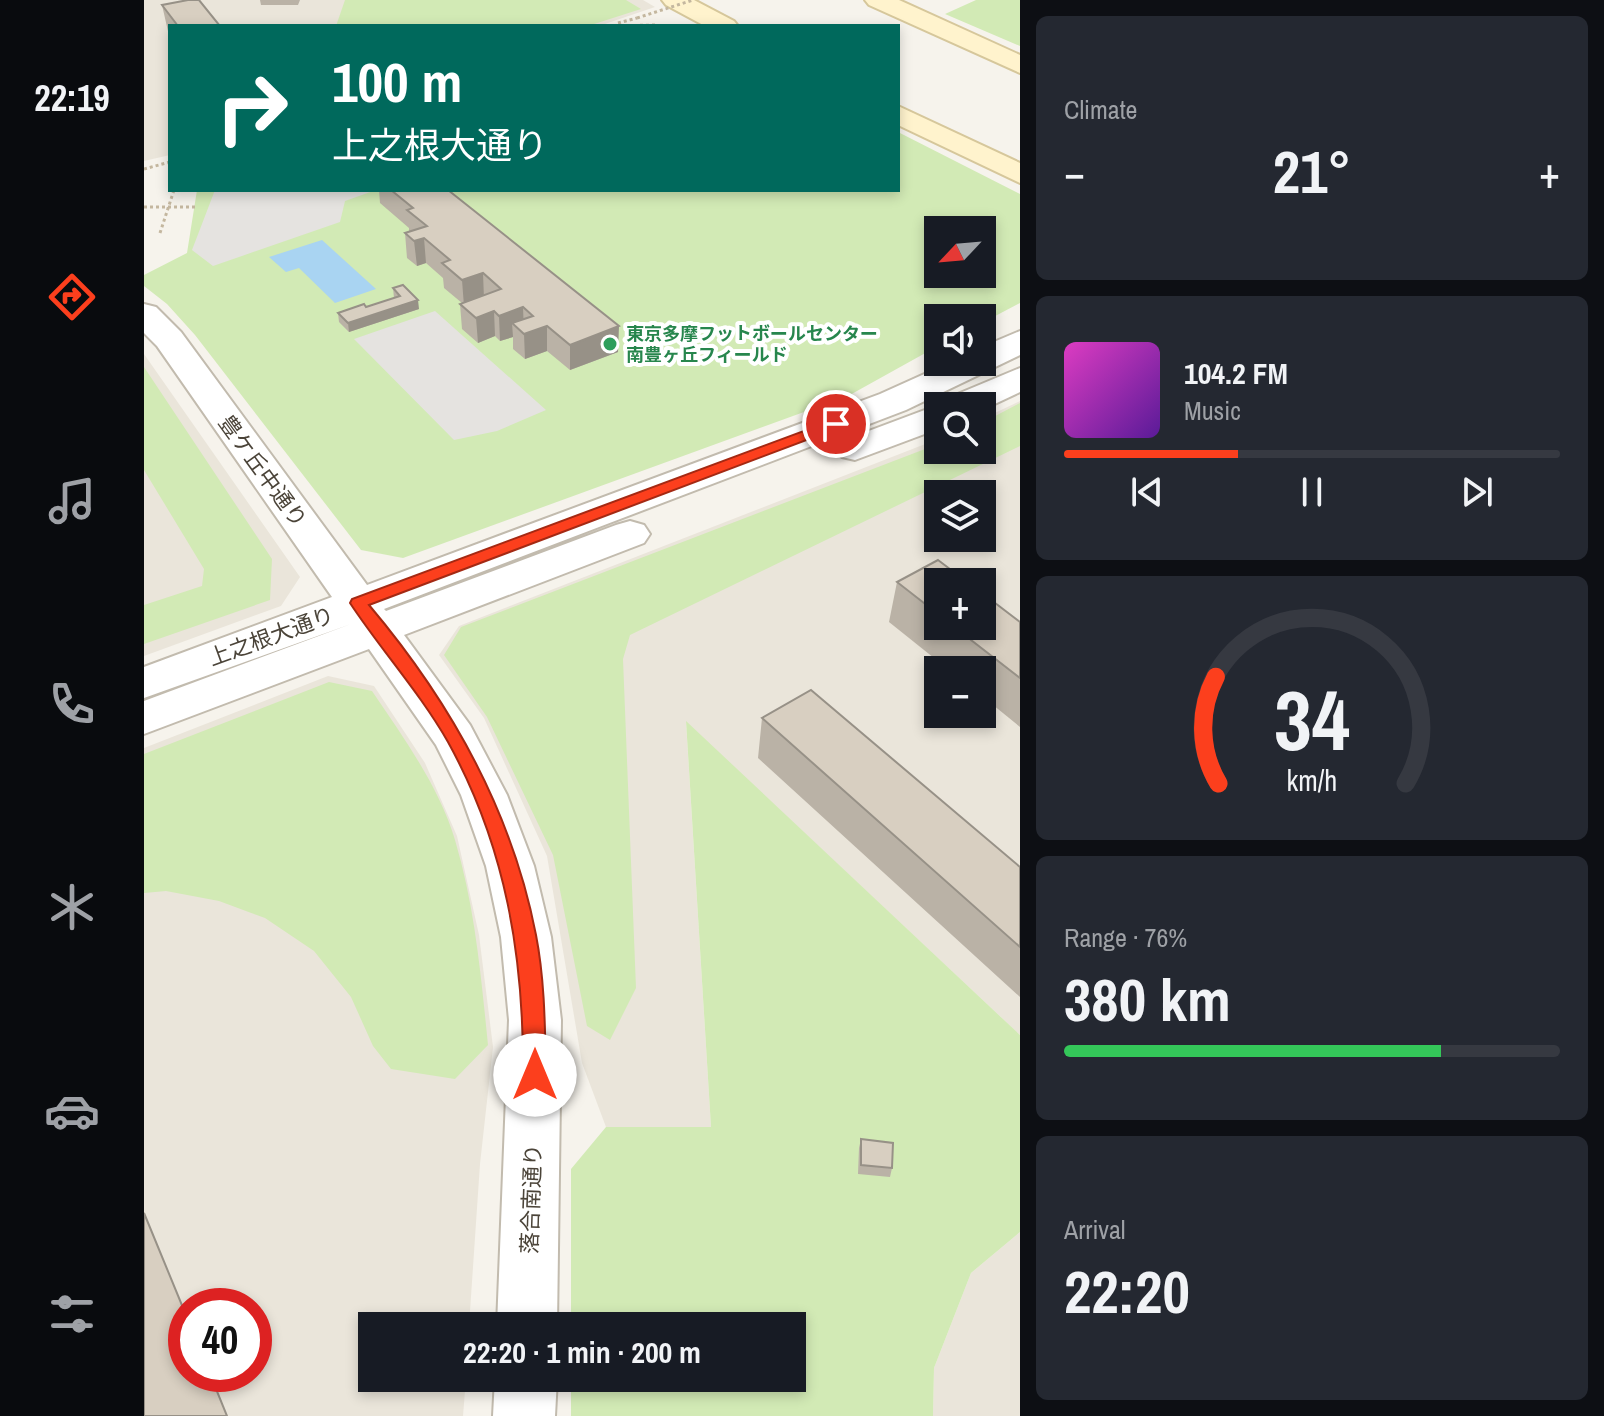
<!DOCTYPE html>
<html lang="en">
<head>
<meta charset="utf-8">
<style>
  body { margin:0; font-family:"Archivo Narrow","Noto Sans JP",sans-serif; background:#242831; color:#f1f3f6; height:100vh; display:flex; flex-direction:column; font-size:30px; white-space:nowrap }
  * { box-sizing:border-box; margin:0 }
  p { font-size:26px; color:#9ea1a6 }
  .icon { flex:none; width:44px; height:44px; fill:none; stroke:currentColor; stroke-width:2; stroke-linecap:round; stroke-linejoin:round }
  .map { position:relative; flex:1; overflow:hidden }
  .side { display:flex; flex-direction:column; gap:16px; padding:16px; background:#0d0f14; width:584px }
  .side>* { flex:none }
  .hud { position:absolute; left:24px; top:24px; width:732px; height:168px; border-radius:0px; box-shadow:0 4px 12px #0003; background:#00695c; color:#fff; overflow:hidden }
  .needle { width:52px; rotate:244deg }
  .buttons { position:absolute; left:780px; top:216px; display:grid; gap:16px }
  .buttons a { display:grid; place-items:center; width:72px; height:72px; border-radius:0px; background:#171b24; box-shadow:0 4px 12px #0003; font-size:40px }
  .speed { position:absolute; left:24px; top:1288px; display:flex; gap:16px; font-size:40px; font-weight:700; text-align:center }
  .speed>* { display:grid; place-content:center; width:104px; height:104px; border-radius:50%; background:#171b24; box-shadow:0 4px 12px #0003; line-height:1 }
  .speed .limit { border:12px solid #d22; background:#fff; color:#111 }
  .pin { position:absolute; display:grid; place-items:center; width:68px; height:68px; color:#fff; margin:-34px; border:4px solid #fff; border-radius:50%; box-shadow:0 2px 8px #0007 }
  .me { position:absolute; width:88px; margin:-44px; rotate:0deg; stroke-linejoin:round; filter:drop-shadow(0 0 6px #0008) }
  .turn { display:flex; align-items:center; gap:28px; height:168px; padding:0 32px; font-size:36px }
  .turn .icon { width:104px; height:104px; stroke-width:2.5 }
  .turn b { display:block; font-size:56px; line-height:68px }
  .big { font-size:60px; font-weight:700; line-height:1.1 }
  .side .widget { flex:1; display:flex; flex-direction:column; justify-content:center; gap:12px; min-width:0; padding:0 28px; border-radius:12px; background:#242831 }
  .side .dial { align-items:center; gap:0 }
  .dial svg { height:208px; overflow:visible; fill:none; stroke:#363941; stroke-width:7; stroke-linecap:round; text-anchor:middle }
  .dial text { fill:#f1f3f6; stroke:none }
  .song { display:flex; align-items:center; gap:24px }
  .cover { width:96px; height:96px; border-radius:12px; background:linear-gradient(135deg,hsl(310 70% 55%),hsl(270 70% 35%)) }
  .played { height:8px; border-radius:4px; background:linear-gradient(90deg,#fc3f1d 35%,#363941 35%) }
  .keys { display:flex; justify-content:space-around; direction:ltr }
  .heat { display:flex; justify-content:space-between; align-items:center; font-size:44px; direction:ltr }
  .charge { height:12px; border-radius:6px; background:linear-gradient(90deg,#34c759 76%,#363941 0) }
  .trip { position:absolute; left:214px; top:1312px; width:448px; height:80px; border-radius:0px; background:#171b24; box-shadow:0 4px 12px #0003; font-weight:700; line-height:80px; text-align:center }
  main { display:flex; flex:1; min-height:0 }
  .tabs { display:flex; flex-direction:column; width:144px; justify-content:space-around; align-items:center; background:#090b0e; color:#9ea1a6 }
  .tabs .icon { width:56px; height:56px }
  .tabs .on { color:#fc3f1d }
  .tabs b { font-size:36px; color:#f1f3f6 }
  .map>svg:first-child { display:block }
  .residential { fill:#eae5da; fill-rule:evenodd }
  .green { fill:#d2eab5; fill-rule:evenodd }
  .parking { fill:#e5e3e0 }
  .water { fill:#a9d4f2 }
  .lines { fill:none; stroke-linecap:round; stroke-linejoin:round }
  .tertiary-casing { stroke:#c2bbae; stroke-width:4 }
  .secondary-casing { stroke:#d6c79b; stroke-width:4 }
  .path { stroke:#c4b79f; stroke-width:3; stroke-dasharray:3 3; stroke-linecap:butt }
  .tertiary { fill:#fff; fill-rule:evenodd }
  .secondary { fill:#fff3cd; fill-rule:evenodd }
  .path-bridge { stroke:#c4b79f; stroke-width:3; stroke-dasharray:3 3; stroke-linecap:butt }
  .wall { fill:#bab2a6 }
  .shaded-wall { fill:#979187 }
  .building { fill:#d8cfc1; stroke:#979187; stroke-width:2 }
  .route { fill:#fc3f1d; stroke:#a42913; stroke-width:2 }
  .leisure-dot { fill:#2e9e5b; stroke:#fff; stroke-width:3 }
  .labels { text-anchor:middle; stroke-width:8; stroke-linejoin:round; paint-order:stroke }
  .far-leisure-label { font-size:18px; font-weight:bold; fill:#27864d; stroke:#fff; text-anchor:start }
  .street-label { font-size:22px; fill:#4b4439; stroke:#fff }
</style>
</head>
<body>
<main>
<nav class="tabs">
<b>22:19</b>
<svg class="icon on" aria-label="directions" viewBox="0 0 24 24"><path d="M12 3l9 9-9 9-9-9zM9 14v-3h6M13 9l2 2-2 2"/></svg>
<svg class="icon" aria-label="music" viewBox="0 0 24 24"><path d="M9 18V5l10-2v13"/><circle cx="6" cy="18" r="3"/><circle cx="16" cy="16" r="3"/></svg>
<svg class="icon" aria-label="phone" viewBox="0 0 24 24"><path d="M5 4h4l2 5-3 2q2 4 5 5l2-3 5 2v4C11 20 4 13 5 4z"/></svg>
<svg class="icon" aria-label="climate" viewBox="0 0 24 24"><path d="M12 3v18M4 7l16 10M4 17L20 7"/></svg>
<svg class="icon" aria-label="car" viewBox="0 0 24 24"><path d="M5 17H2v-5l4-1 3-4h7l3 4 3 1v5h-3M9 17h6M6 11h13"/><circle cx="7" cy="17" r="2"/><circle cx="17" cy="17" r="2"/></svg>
<svg class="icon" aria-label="filters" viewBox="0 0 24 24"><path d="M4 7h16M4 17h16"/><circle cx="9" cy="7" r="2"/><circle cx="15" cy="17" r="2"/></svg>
</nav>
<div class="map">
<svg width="876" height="1416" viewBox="0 0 876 1416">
  <rect width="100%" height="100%" fill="#f6f3ec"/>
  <path class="residential" d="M0,0h499l12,7 -56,19h-429v129l-26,6z
    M0,354l156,223 -19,29 -137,50z
    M876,401v634l-334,-313 25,405h-105l-24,-64 -35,-207 -63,-138 -45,-63 20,-29 479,-187v11h44v-31zM794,494h44v44h-44zM794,582h44v44h-44zM794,670h44v44h-44z
    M184,676l46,10 51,77 32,73 22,99 14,112 -13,117 -11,162h-97v52h94l-3,38h-319v-668zM42,1306h68v68h-68z
    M876,1232v184h-87l1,-48 37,-95z"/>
  <path class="green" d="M201,0h281l15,9 -53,17h-252z
    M832,0h44v46l-75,-32z
    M754,132l122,62v109l-38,20v-5h-44v28l-90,50 -445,162 -42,-8 -166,-215 -28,-31 -23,-18v-11l43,-22 10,-63h701zM794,230h44v44h-44z
    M0,367l128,192 -2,41 -126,44v-39l58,-19 2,-17 -60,-99z
    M876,403v43l-390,189 -7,24 13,329 -26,52 -23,-14 -34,-171 -66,-138 -43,-62 17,-28 477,-183v6h44v-27z
    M185,682l43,9c31,46 67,95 83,149 20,67 26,136 33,205l-33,34 -64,-10 -18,-23 -22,-49 -37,-46 -49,-33 -46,-17 -53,-10 -22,2v-139z
    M542,721l334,314v197l-49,41 -37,95 -1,48h-362v-38h221v-52h-221v-157l35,-42h105z"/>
  <path class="parking" d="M71,190h161l-31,11 -5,21 -127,44 -21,-16z
    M291,311l111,99 -49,21 -43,9 -100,-101z"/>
  <path class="water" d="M178,240l54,49 -41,14 -36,-35 -13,4 -17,-15z"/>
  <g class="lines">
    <defs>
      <path id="tertiary" d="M0,304l12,3 25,25 186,253 513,-191 71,-32h31v-15l38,-16v24l-114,55 -522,199 2,2 230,-86 14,-4 14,4 6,9 -6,9 -240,92 66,90 37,70 27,71 17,71 10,83 -4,306h-60l12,-306 -8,-83 -15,-71 -25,-71 -25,-50 -67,-96 -225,85v-33l207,-77 -207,74v-31l188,-70 -175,-251 -13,-13z
        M876,368v24l-38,18v-4h-39l5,-8z
        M794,405l3,1h-3v23l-83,31 -13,-3 -6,-8 6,-8z
        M351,1378h62l-2,38h-62z"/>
      <path id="secondary" d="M518,0h32l40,21 4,5h-33l-39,-21z
        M721,0h34l121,55v18l-151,-68z
        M754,106l122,57v20l-122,-58z"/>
    </defs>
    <use href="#tertiary" class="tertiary-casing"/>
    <use href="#secondary" class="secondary-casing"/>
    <path class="path" d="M474,23l19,-5
      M466,26l47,-1
      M0,169l26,-7
      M0,207h53
      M16,233l14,-43"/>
    <use href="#tertiary" class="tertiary"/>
    <use href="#secondary" class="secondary"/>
    <path class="path-bridge" d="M493,18l56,-18"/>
  </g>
  <path class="wall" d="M116,0h40l-2,5h-37z
    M18,5l58,21h-50v14z
    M235,190h69l170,162 -48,18 -23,-19 -22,8 -12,-10v-12l-13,4 -5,-5 -17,7 -16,-14 -2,-25 2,-1 -18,-15 -1,-10 -17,-15 -9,3 -10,-8 -2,-25 4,-2v-3l-29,-25z
    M249,288l26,21 -70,23 -10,-10 -1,-9 28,-6 28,-9z
    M753,582h41v44h44l38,-4v105l-38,-31v-26h-33l-60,-48z
    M618,718l258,149v130l-262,-239z
    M717,1139l31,29 -2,9 -32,-3 1,-26z"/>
  <path class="shaded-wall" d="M280,238l2,25 -9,3 -3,-25z
    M339,273l1,26 -20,7 -2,-26z
    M274,300l1,9 -70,23 -1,-9z
    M379,307l1,26 -12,-10 1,14 -13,4 -1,-25z
    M350,311l1,25 -17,7 -2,-25z
    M403,326v25l-22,8 -1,-25z
    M475,326l-1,26 -48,18v-25z"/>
  <path class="building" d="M44,0h11l21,26h-42l-16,-21z
    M247,190h57l171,136 -49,19 -23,-19 -23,8 -12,-11 21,-7 -10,-9 -24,9 -5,-5 -18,7 -16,-14 41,-15 -18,-16 -21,7 -20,-17 8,-3 -26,-22 -10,3 -9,-8 22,-7 -20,-16 6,-2z
    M259,285l15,15 -70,23 -10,-10 26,-9 2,3 34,-11 -7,-8z
    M794,560l29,22h-29v32l-41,-32z
    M838,593l38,29v56l-67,-52h29z
    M667,690l209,177v80l-258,-229z
    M717,1139l32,4 -1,25 -31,-3z
    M0,1213l42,102v59h24l17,42h-83z"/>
  <path class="route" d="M692,419l5,2v6l-472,178c81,96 143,206 167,330 9,46 9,94 10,140l-4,7 -7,3 -8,-3 -4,-7c1,-118 -17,-228 -75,-333 -28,-49 -67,-92 -98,-139l2,-4z"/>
  <circle class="leisure-dot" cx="466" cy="344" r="8"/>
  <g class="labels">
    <g class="far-leisure-label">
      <text x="482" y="340">東京多摩フットボールセンター<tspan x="482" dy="21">南豊ヶ丘フィールド</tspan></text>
    </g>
    <g class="street-label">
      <text transform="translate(119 471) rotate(54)" y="8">豊ケ丘中通り</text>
      <text transform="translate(127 636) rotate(-20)" y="8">上之根大通り</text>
      <text transform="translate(387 1199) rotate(-88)" y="8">落合南通り</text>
    </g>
  </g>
</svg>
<div class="buttons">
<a><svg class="needle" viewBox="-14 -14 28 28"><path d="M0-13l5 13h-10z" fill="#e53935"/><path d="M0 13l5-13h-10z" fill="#9ea1a6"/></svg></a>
<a><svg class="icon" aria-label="sound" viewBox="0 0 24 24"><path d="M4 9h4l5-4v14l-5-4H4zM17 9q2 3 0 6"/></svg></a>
<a><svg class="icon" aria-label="search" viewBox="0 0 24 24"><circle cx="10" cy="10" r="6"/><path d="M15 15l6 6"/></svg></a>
<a><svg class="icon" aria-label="layers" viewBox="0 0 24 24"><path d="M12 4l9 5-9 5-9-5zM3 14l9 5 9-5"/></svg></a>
<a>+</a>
<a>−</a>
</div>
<div class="speed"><div class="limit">40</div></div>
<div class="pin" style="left:692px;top:424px;background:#d93025"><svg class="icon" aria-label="arrive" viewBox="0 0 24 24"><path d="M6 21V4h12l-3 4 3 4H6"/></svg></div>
<svg class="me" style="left:391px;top:1075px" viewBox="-20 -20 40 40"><circle r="19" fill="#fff"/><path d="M0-13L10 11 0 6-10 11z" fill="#fc3f1d"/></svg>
<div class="trip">22:20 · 1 min · 200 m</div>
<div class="hud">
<div class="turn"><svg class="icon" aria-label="right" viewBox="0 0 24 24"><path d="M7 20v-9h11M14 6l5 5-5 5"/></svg><div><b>100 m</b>上之根大通り</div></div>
</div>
</div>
<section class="side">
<div class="widget"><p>Climate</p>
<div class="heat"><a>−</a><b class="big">21°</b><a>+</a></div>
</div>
<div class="widget">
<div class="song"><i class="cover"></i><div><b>104.2 FM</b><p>Music</p></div></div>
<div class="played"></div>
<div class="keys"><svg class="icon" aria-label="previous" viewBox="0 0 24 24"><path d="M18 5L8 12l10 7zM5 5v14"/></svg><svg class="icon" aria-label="pause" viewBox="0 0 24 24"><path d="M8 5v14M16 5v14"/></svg><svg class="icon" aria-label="next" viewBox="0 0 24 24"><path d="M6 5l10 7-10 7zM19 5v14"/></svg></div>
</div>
<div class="widget dial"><svg viewBox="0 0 100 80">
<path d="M14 69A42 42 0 1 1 86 69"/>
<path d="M14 69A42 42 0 0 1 13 28" stroke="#fc3f1d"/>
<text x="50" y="56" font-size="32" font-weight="700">34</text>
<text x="50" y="72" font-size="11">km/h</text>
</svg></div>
<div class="widget"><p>Range · 76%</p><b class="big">380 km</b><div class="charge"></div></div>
<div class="widget"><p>Arrival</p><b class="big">22:20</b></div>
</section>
</main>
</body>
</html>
